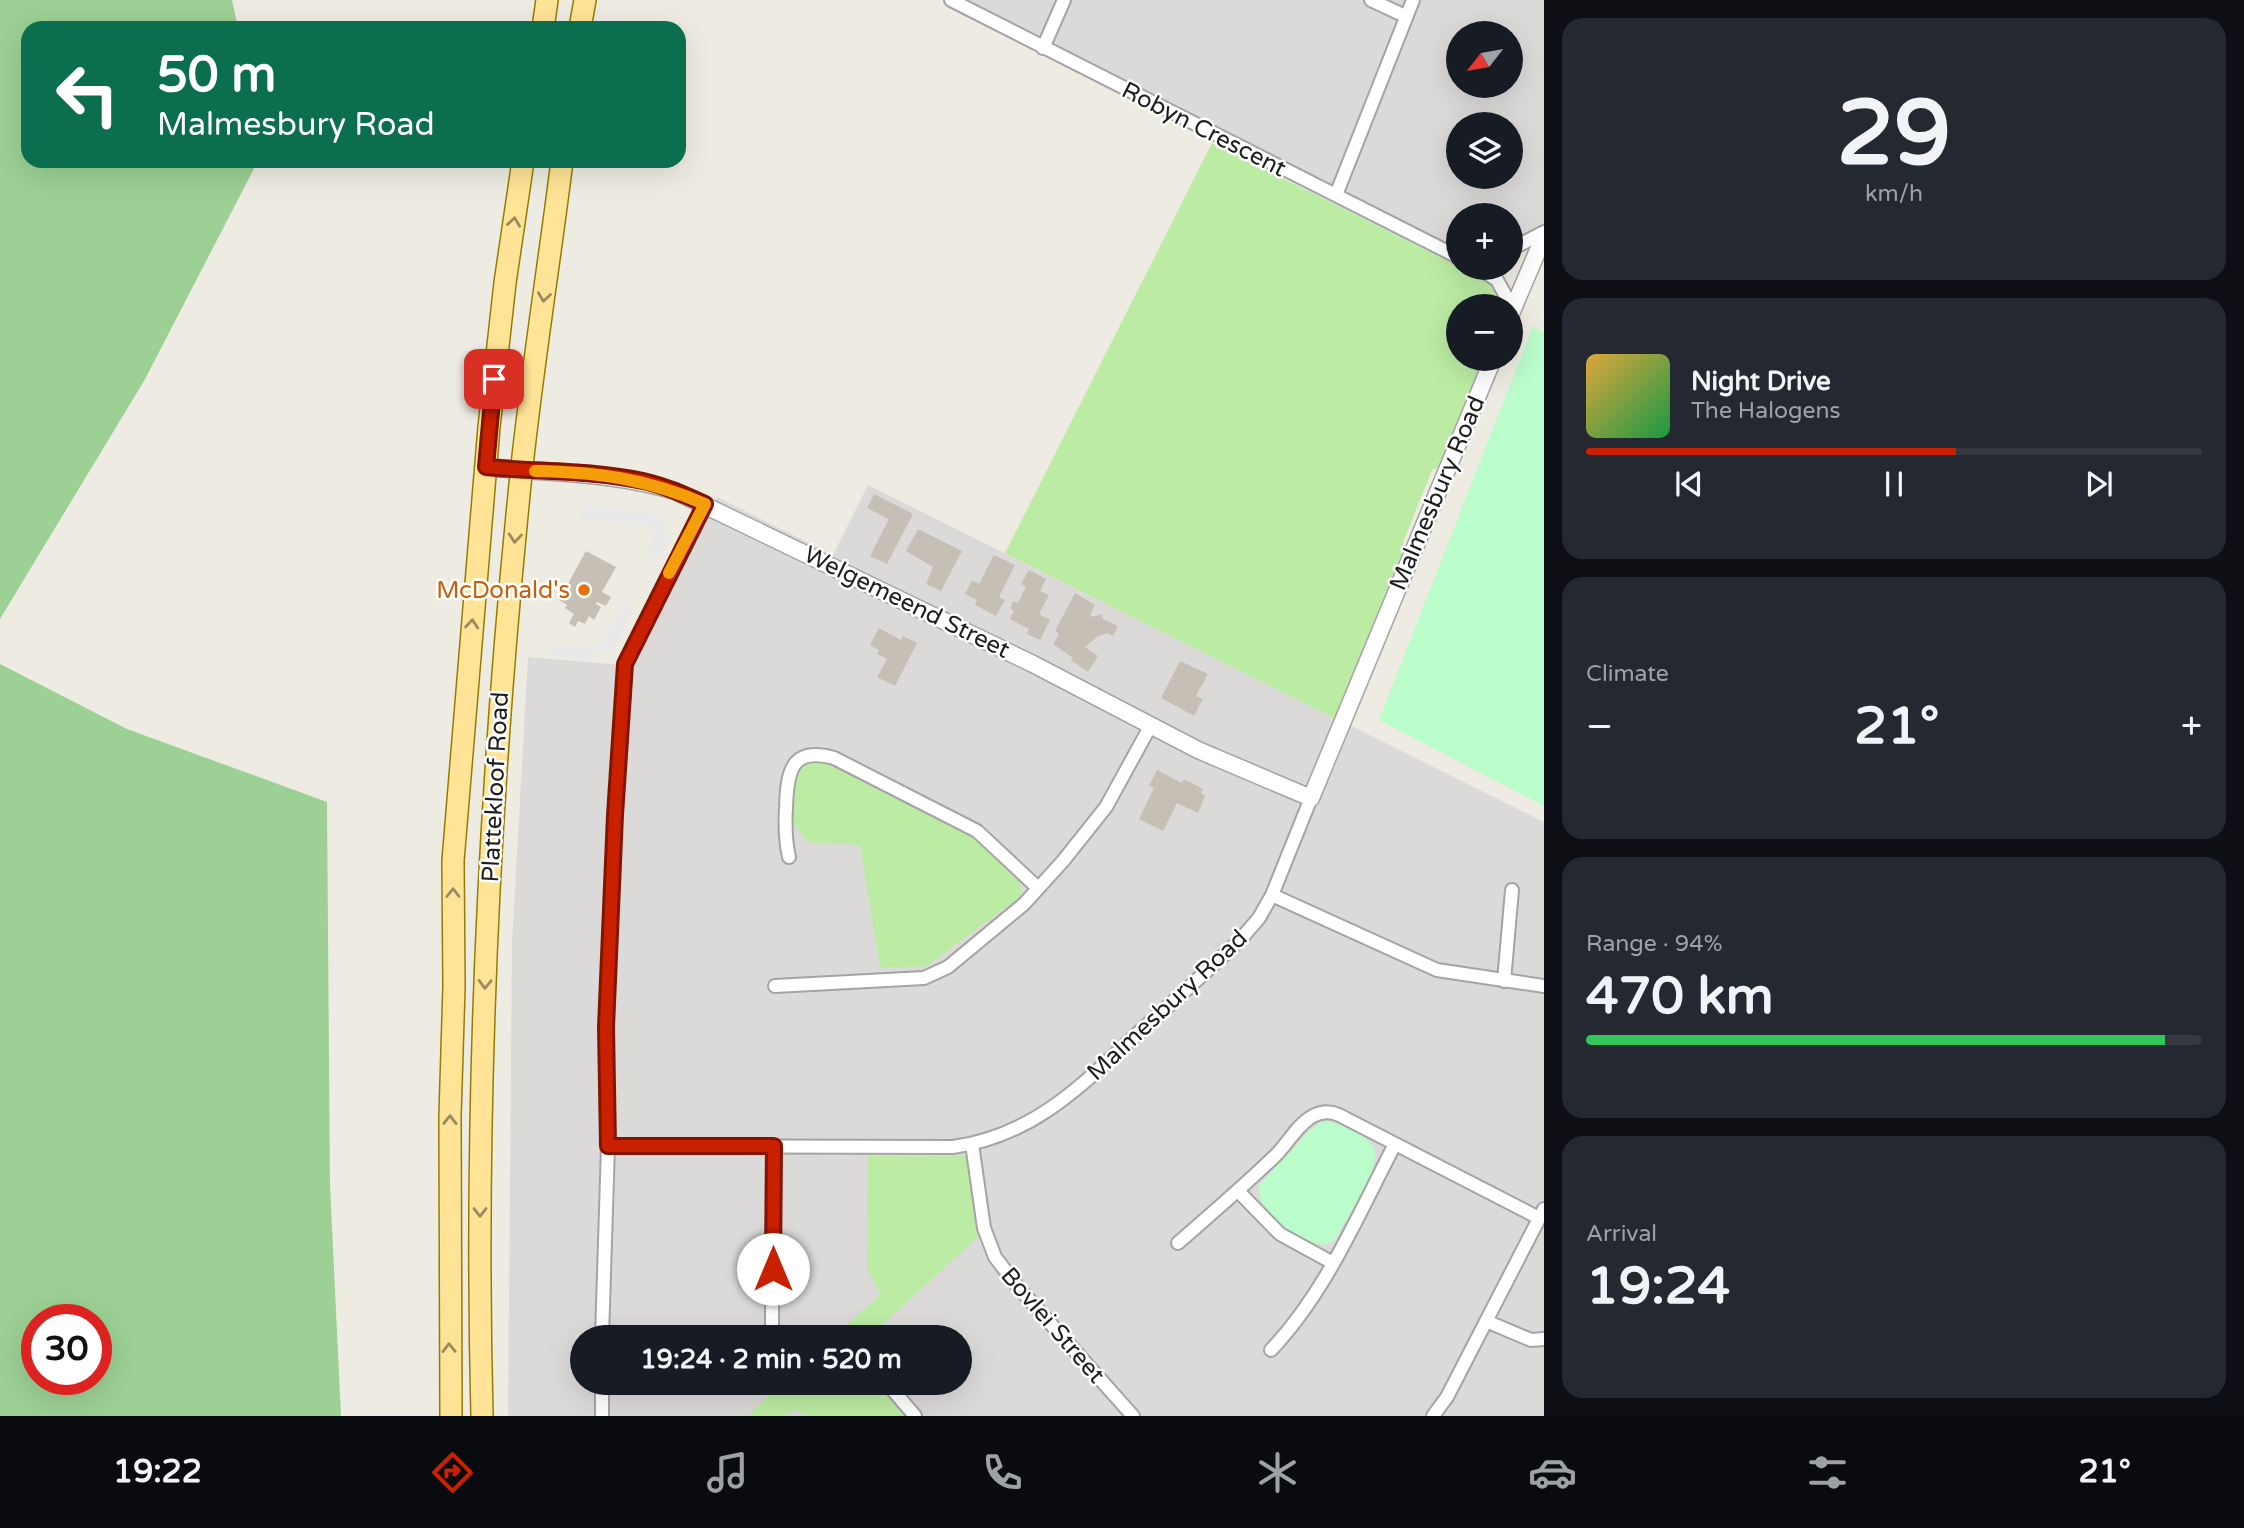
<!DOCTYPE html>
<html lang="en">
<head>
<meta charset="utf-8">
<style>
  body { margin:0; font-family:"Varela Round",sans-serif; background:#242831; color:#f1f3f6; height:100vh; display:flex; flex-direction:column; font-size:26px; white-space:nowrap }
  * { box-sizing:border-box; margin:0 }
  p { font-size:23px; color:#9ea1a6 }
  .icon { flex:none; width:38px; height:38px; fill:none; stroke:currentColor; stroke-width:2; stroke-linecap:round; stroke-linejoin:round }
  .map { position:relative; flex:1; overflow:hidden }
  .details { display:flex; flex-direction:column; gap:18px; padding:18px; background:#0d0f14; width:700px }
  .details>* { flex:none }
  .top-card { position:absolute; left:21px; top:21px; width:665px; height:147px; border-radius:21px; box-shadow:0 7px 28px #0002; background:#0b6e4f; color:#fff; overflow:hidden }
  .needle { width:46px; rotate:239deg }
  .fabs { position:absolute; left:1446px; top:21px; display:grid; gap:14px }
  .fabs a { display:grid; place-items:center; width:77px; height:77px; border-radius:50%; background:#171b24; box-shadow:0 7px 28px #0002; font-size:35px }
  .speed { position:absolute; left:21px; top:1304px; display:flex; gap:14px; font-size:35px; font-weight:700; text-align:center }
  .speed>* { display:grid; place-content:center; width:91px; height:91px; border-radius:50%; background:#171b24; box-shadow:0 7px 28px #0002; line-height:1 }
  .speed .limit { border:10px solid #d22; background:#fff; color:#111 }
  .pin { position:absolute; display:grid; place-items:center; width:60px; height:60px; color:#fff; margin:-30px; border-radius:14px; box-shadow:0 4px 10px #0006 }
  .me { position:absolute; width:77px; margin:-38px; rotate:0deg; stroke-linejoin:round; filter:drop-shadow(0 0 5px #0008) }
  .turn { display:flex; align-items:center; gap:24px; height:147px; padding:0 21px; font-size:32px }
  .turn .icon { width:91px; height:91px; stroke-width:2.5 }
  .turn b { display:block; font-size:49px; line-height:60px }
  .big { font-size:52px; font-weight:700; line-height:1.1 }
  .details .card { flex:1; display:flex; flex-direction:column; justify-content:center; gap:10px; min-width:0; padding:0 24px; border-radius:21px; background:#242831 }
  .details .dial { align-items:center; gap:0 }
  .dial b { font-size:91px; line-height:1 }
  .song { display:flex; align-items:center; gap:21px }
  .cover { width:84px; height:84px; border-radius:10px; background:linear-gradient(135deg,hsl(40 70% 55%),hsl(140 70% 35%)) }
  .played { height:7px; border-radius:4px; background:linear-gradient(90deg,#c92000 60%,#363941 60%) }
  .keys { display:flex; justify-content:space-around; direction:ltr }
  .heat { display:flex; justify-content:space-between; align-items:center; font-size:38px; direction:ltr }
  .charge { height:10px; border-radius:5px; background:linear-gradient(90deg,#34c759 94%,#363941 0) }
  .trip { position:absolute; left:570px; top:1325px; width:402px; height:70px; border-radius:35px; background:#171b24; box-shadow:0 7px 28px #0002; font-weight:700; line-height:70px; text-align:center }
  .tab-bar { display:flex; height:112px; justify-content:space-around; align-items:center; background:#090b0e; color:#9ea1a6 }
  .tab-bar .icon { width:49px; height:49px }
  .tab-bar .current { color:#c92000 }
  .tab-bar b { font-size:32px; color:#f1f3f6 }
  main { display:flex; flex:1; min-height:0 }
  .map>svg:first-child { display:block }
  .residential { fill:#dbdad9; fill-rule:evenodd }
  .grass { fill:#bceca4 }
  .forest { fill:#9cd094; fill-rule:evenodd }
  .park { fill:#bbfccb }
  .parking { fill:#e9e9e9 }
  .building { fill:#c6bfb5 }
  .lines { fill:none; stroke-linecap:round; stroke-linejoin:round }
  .minor-casing { stroke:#a4a4a4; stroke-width:16 }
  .tertiary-casing { stroke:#a4a4a4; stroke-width:19 }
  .primary-casing { stroke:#957c00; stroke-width:24 }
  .minor { stroke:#fff; stroke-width:12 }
  .tertiary { stroke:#fff; stroke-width:16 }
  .primary { stroke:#ffe396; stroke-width:21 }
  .oneway { stroke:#998a60 }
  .route-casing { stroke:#831500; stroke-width:18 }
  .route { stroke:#c92000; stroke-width:12 }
  .slow { stroke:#f59e0b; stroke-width:12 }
  .food-dot { fill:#e8710a; stroke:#fff; stroke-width:2.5 }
  .labels { text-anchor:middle; stroke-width:5; stroke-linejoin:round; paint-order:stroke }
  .street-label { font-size:24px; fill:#1d1d1d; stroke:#fff }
  .food-label { font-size:24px; fill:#c56008; stroke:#fff; text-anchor:end }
</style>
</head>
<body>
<main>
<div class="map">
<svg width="1544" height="1416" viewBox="0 0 1544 1416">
  <rect width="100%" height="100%" fill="#eeece2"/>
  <path class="residential" d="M953,0h591v231l-34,17v-33h-52v40zM1458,33h52v53h-52zM1458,124h52v53h-52z
    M868,485l676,337v594h-1036l4,-474 16,-285 106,9 83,-169 116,58zM583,1337h378v45h-378z"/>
  <path class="grass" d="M1212,143l268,134c11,7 17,16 20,29h-42v53h25l-43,107 -8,4 -32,80 4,7 -66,163 -333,-167z
    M823,760l147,74 50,46 1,16 -94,70 -47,2 -20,-123 -53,-3 -13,-18v-47l10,-12z
    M868,1156h100l13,78 -112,103h-36l48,-43 -14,-24z
    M784,1382l94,1 27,33h-100l-10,-7 -8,7h-40z"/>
  <path class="forest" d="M0,0h232l6,28h-210v133h230l-114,220 -144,238z
    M0,664l127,65 200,73 3,383 11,231h-341zM37,1320h59v59h-59z"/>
  <path class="park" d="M1533,326l11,6v474l-165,-86z
    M1327,1121c15,3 41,13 47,28 8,18 -30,74 -39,91 -6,3 -10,5 -16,4 -22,-4 -65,-35 -60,-59l52,-56 8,-6z"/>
  <path class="parking" d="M585,506l64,7 17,9 -4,8 9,9 -12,22 -12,-7 9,-24 -10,-4 -68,-8z
    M627,600l7,9 -20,41 -9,3 -6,-4z
    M553,645l42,2 -1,13 -46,-3z"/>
  <path class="building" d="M874,494l39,20 -26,50 -17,-8 19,-37 -22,-11z
    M918,529l44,22 -21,40 -15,-7 7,-17 -27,-16z
    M586,551l30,16 -14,25 9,5 -5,9 -9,-4 -1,2 5,3 -7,13 -5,-4 -4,8 -7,-3 -3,6 -6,-4 5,-9 -9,-6 2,-3 -8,-5z
    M994,555l21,10 -16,32 6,3 -9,16 -21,-11 2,-5 -12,-6 7,-14 7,4z
    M1029,570l17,9 -6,12 9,4 -10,19 11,6 -10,20 -13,-6 2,-5 -19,-10 4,-8 -4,-3 3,-7 5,2 8,-16 -5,-3z
    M1075,593l20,12 -5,10 3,2 8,-3 2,5 15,7 -5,10 -6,-3 -9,3 -13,11 13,9 -10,16 -17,-12 2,-2 -20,-14 6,-10 -4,-3z
    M879,628l22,12 2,-4 14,7 -22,43 -18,-9 10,-18 -10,-5 2,-4 -9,-5z
    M1180,661l28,13 -12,22 7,3 -9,17 -33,-18z
    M1157,770l25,13 2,-4 19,10 -2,4 4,3 -7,17 -21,-10 -14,28 -24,-12 15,-31 -5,-2z"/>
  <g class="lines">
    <defs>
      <path id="minor" d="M951,0l507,257
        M1371,0l34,16
        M1043,48l21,-48
        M1336,195l77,-195
        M1510,250l34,-18
        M1478,268l19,12 16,29
        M789,857c-4,-17 -4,-32 -3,-49 1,-36 5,-62 48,-50l143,73 61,57
        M1272,895l165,75 107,16
        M1504,981l8,-91
        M775,986l149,-8 24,-11 76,-63 39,-43 43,-54 45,-82
        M972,1144l12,84 11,29 23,30 115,129
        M608,1146l345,1c80,-11 128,-61 184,-113 35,-31 69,-62 103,-94l19,-22 13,-23 39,-97
        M773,1146l-1,181 4,10
        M1238,1191l42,43 53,29
        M1178,1243c33,-29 66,-57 98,-88 12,-12 22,-31 37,-39 9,-5 17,-5 26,-1l200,103
        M1486,1321l45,19 13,-1
        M602,1337l6,-191 -2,-119 9,-212 10,-151 80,-160
        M1271,1350c55,-58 87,-135 124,-206
        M886,1382l29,34
        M602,1416v-34
        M1433,1416l14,-19 97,-188"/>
      <path id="tertiary" d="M1510,316l34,-80
        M486,467c64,6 127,5 189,24l358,173 165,86 113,48 182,-439"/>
      <path id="primary" d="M543,28l4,-28
        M580,28l5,-28
        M451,1416l-1,-300 4,-129 -1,-126 36,-434 16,-144 18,-122
        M482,1416c-8,-314 7,-629 39,-941 11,-105 28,-210 41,-314"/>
    </defs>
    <use href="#minor" class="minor-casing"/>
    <use href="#tertiary" class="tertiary-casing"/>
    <use href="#primary" class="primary-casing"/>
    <use href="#minor" class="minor"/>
    <use href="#tertiary" class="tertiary"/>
    <use href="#primary" class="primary"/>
  </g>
  <defs><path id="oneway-chevron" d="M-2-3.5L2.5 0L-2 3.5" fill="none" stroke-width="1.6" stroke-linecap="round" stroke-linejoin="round" transform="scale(1.75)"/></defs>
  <g class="oneway">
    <use href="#oneway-chevron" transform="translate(514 222) rotate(-82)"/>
    <use href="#oneway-chevron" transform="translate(544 297) rotate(98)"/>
    <use href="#oneway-chevron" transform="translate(515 538) rotate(95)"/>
    <use href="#oneway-chevron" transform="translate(472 624) rotate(-85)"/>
    <use href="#oneway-chevron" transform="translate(453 893) rotate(-90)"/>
    <use href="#oneway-chevron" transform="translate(485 984) rotate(92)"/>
    <use href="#oneway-chevron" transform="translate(450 1120) rotate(-89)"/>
    <use href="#oneway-chevron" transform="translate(480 1212) rotate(90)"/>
    <use href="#oneway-chevron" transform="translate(449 1348) rotate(-91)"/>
  </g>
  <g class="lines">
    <defs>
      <path id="route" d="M494,379l-8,88c53,5 106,3 157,14 22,5 42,14 62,23l-80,160 -10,151 -9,212 2,119h166l-1,123"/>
    </defs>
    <use href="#route" class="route-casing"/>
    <use href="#route" class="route"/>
    <path class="slow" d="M535,471c63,1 112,8 170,33l-36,69"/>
  </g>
  <circle class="food-dot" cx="584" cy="590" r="7"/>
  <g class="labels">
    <g class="street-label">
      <text transform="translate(1204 129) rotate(27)" y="8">Robyn Crescent</text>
      <text transform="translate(1437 493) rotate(-67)" y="8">Malmesbury Road</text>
      <text transform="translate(907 602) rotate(26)" y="8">Welgemeend Street</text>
      <text transform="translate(495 787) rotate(-87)" y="8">Plattekloof Road</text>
      <text transform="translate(1167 1005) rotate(-43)" y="8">Malmesbury Road</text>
      <text transform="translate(1053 1325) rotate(49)" y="8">Bovlei Street</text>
    </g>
    <g class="food-label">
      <text x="570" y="598">McDonald's</text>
    </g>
  </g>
</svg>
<div class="fabs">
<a><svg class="needle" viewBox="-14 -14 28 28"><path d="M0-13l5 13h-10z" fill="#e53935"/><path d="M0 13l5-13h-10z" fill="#9ea1a6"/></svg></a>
<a><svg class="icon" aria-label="layers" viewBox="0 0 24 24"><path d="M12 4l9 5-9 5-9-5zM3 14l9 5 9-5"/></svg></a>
<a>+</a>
<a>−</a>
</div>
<div class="speed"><div class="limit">30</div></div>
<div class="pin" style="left:494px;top:379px;background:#d93025"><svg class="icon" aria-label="arrive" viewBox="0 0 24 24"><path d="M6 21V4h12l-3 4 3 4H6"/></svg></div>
<svg class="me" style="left:773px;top:1269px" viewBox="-20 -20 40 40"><circle r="19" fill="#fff"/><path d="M0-13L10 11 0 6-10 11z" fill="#c92000"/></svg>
<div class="trip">19:24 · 2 min · 520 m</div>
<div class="top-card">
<div class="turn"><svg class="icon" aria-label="left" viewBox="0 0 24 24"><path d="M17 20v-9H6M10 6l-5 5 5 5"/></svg><div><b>50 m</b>Malmesbury Road</div></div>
</div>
</div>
<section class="details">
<div class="card dial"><b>29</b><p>km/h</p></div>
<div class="card">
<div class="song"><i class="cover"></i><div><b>Night Drive</b><p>The Halogens</p></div></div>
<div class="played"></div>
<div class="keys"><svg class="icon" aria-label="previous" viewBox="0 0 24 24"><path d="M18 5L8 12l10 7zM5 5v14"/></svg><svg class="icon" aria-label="pause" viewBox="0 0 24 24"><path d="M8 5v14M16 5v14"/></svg><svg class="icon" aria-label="next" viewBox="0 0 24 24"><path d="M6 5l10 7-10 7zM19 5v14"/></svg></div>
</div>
<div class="card"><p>Climate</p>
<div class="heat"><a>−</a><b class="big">21°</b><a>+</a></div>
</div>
<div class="card"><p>Range · 94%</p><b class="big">470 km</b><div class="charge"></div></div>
<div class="card"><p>Arrival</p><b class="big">19:24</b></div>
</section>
</main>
<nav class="tab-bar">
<b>19:22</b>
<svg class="icon current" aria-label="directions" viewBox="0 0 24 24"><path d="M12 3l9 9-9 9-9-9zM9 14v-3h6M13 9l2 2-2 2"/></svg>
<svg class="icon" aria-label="music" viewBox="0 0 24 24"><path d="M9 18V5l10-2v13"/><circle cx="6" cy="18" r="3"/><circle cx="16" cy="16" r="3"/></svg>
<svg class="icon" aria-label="phone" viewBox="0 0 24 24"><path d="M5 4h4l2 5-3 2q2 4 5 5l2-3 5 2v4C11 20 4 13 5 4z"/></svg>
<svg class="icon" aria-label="climate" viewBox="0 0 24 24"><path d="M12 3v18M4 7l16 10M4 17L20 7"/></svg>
<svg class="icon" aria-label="car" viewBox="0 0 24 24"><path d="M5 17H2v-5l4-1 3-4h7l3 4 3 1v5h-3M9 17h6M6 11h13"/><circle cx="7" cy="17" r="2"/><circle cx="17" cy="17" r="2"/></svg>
<svg class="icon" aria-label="filters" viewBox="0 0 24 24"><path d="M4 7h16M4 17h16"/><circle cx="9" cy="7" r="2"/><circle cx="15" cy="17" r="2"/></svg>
<b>21°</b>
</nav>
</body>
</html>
